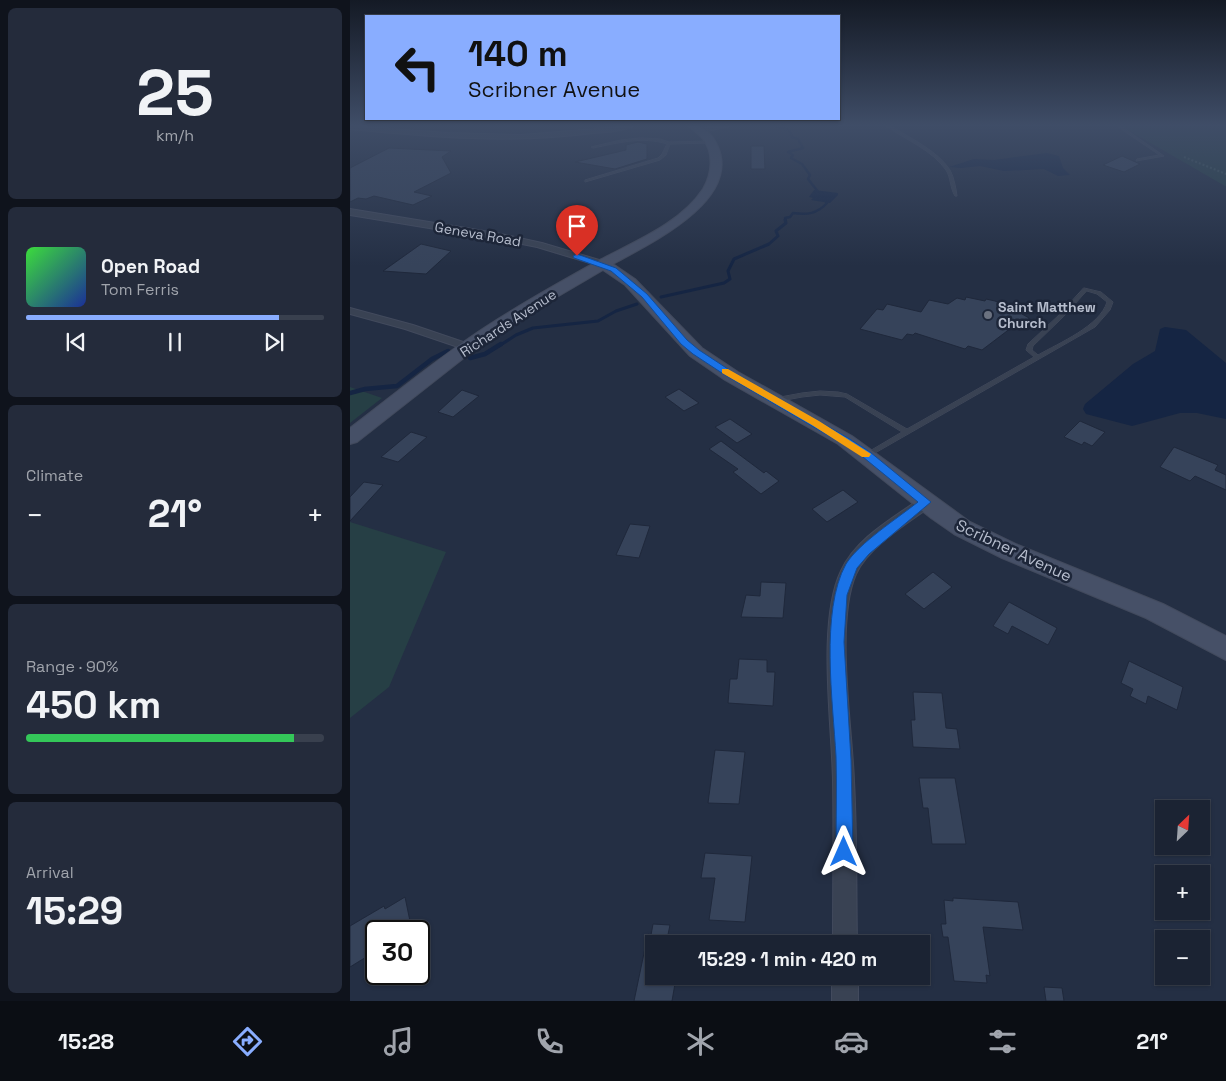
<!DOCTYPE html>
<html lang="en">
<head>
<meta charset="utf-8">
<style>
  body { margin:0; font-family:"Space Grotesk",sans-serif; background:#242b3b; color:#f1f3f6; height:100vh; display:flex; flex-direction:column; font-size:19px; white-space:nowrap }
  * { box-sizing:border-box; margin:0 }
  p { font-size:16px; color:#a0a4ac }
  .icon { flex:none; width:28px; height:28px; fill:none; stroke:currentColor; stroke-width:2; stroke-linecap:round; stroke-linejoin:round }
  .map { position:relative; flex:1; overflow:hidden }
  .panel { display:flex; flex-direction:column; gap:8px; padding:8px; background:#0f131c; width:350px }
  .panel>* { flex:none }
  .top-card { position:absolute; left:15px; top:15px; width:475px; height:105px; border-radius:0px; box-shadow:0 1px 4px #0004,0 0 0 1px #39404e; background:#89adff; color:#111; overflow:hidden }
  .needle { width:32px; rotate:25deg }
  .controls { position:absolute; left:805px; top:800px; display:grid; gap:10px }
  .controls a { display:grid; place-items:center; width:55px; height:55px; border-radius:0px; background:#1b2333; box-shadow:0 1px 4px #0004,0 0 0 1px #39404e; font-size:25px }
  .speed { position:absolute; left:15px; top:920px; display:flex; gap:10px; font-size:25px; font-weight:700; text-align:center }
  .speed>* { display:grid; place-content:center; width:65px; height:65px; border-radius:50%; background:#1b2333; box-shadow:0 1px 4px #0004,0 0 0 1px #39404e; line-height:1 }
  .speed .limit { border:2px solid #111; border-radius:8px; background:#fff; color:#111 }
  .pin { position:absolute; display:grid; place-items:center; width:42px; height:42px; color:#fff; margin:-51px -21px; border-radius:50% 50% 50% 0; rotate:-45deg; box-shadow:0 0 5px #0007 }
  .pin .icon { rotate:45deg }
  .me { position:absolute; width:55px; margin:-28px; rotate:0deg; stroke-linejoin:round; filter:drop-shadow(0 0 4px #0008) }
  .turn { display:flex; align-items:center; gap:18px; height:105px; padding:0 20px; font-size:22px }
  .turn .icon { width:65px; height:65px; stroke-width:2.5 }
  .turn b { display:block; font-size:35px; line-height:42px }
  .big { font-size:38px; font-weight:600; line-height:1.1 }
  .panel .tile { flex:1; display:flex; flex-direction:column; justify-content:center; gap:8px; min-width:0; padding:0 18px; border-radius:8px; background:#242b3b }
  .panel .dial { align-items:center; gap:0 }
  .dial b { font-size:65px; line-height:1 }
  .song { display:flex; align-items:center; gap:15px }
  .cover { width:60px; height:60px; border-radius:8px; background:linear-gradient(135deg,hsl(120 70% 55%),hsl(230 70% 35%)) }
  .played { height:5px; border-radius:2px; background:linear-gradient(90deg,#89adff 85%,#39404e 85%) }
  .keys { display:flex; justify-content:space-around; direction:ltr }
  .heat { display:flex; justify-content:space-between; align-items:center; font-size:28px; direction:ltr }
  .charge { height:8px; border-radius:4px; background:linear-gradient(90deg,#34c759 90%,#39404e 0) }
  .trip { position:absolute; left:295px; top:935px; width:285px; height:50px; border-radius:0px; background:#1b2333; box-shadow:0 1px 4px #0004,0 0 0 1px #39404e; font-weight:600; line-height:50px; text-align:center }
  .menu { display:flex; height:80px; justify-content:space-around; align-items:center; background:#0b0e14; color:#a0a4ac }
  .menu .icon { width:35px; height:35px }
  .menu .current { color:#89adff }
  .menu b { font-size:22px; color:#f1f3f6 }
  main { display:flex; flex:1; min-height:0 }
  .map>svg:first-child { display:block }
  .green { fill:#263f45 }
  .water { fill:#152543 }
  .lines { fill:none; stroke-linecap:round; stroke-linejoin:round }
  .stream-far2 { stroke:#152543; stroke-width:2.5 }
  .stream-far1 { stroke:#152543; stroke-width:3 }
  .stream { stroke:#152543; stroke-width:4.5 }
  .building { fill:#36435a; stroke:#1f283b }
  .lane-casing { stroke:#424a5d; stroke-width:1 }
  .street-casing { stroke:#424a5d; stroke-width:2 }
  .secondary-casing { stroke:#424a5d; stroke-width:2 }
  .path { stroke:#3f585c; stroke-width:2; stroke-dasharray:2 2; stroke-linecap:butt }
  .lane { fill:#394253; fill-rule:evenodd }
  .street { fill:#394253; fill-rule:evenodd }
  .secondary { fill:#465067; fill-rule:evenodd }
  .route { fill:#1a73e8; stroke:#114b97 }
  .slow { fill:#f59e0b }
  .worship-dot { fill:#6b7280; stroke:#1d2639; stroke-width:2 }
  .labels { text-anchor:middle; stroke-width:5; stroke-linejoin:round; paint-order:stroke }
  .far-street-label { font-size:14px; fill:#b6bdcd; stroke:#1d2639 }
  .far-poi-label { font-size:14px; font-weight:bold; fill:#b6bdcd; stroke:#1d2639; text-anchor:start }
  .street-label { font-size:16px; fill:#b6bdcd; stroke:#1d2639 }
</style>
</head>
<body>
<main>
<section class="panel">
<div class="tile dial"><b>25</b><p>km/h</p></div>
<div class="tile">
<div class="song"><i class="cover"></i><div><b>Open Road</b><p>Tom Ferris</p></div></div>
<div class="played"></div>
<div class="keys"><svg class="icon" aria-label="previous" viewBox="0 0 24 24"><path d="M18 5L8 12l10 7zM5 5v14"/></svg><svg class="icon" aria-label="pause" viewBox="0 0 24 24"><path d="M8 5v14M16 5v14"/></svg><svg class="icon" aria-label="next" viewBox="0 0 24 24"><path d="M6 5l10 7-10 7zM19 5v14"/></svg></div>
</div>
<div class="tile"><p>Climate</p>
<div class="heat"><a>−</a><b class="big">21°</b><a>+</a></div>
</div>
<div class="tile"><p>Range · 90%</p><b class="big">450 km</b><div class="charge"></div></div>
<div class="tile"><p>Arrival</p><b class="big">15:29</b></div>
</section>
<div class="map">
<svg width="876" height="1001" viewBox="0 0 876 1001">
  <rect width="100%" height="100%" fill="#242f44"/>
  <path class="green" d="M771,126h105v60h-1z
    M0,387l32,11 -32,25z
    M0,522l96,30 -57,135 -39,31z"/>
  <path class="water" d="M697,153l12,3 4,12 7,7 -12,1 -14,-7 -40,2 -24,-5 -19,2 -12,-1 25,-8 20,1z
    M464,190l24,3v2l-8,8 -19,-3 2,-2 -4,-1z
    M815,327l21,3 40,33v56l-29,-6h-17l-48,13 -46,-12 -3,-5 2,-5 48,-40 22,-13 5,-22z"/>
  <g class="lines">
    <path class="stream-far2" d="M425,126l14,4 3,7 6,2 5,9 -15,4 5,3 -2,3 11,6 8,11 -2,4 19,24c-10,11 -20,12 -34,10l-3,4 -5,1 1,3"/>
    <path class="stream-far1" d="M311,297l63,-14 6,-4 -2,-8 6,-12 35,-15 9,-8 -2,-5 10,-8 -1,-3
      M149,346l17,-11 17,-7 65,-7 18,-10 21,-7"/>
    <path class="stream" d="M120,358l15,-4 16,-10
      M0,393l15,-4 32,-3 35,-27 16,-8"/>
  </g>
  <path class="building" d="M288,142l9,2v15l-32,10 -40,-7 51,-12v-5z
    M401,146h13l1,23h-14z
    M39,148l62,3 -9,6 9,16 -37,19 18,4 -19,9 -39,-9 -8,3 -8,-1 -8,4v-34z
    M772,156l18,8 -16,8 -21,-7z
    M71,244l30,7 -25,23 -43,-3z
    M616,297l19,4 1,-2 9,2 29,12 -2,1 7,4 -3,8 -6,4 -9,-2 -29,22 -14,-4 -3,3 -50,-16 -2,2 -6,-1 -5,6 -42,-11 17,-20 6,1 4,-6 34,8 8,-12 19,4 9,-6 8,2z
    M329,389l20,14 -15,8 -19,-14z
    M112,390l17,6 -26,21 -15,-5z
    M380,419l22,15 -15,9 -22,-16z
    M730,421l25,11 -13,14 -8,-4 -2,3 -18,-8z
    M61,432l16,5 -29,25 -17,-5z
    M371,441l43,32 2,-2 13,10 -18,13 -28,-22 5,-3 -29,-20z
    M824,447l44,18 -3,5 11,5v15l-31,-14 -5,5 -30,-14z
    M14,482l19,3 -33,36v-24z
    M493,490l15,12 -31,20 -15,-13z
    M280,524l20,2 -11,32 -23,-3z
    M583,572l19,15 -28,22 -19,-15z
    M411,582l25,1 -3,35 -42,-1 5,-22 14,1z
    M659,602l48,26 -9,17 -36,-19 -4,8 -15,-8z
    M389,659l28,1v12h8l-2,34 -45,-3 2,-24h7z
    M779,661l54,26 -6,23 -29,-14 -2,8 -16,-8 3,-7 -12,-6z
    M563,692l29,1 4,35 11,1 3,20 -47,-2 -2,-27h4z
    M365,750l30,2 -6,52 -31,-1z
    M569,778h36l11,66h-34l-4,-36h-5z
    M355,853l47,3 -7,66 -36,-2 6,-42h-14z
    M55,897l6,29 -9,5h-26v20l-26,16v-41l34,-20 1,3z
    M603,898l65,4 5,28 -40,-3 7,49 -4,-1 1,8 -33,-2 -6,-44h-5l-2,-13h5l-2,-24 9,1z
    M303,924l17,1 -4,19h-12v32l22,2 -4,23h-38l14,-67 3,1z
    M694,987l18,1 2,13h-18z"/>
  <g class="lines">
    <defs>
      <path id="lane" d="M536,126h5c19,12 47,25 59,44 4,7 6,19 7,26h-2c-5,-8 -4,-18 -9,-26 -14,-20 -40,-30 -60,-44z
        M767,126h4l43,30 -28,5 1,-2 22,-4z
        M291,138l19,1 9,3 41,-1 2,1 -2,1 -40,1 -4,11 -6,5 -75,22v-2l73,-22 4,-4 5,-10c-25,-8 -49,-1 -74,4l-2,-1 30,-7z
        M734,288l17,4 12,10 -3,8 -15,17 -227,130h-4l-1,-2 39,-23 -57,-35 -25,-2 -18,2 -27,5 -3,-2 3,-2 27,-5 18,-2 18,1 9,2 60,35 127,-72 -8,-7 2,-6 31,-29zM737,291l10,3 10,8c-7,24 -48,41 -69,53l-6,-5 1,-4 30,-29z"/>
      <path id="street" d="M0,126l98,7 73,2 112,-9c-10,6 -28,6 -40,7 -81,11 -162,4 -243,-4z
        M364,126h16l-28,6 -3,-2z
        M0,209l146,24 46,10 64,19 2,2 -5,3 -66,-20 -41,-8 -146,-24z
        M0,308l63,17 59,20 2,2 -2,2h-8l-59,-20 -55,-15z
        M576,497l5,1 3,4 -3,4c-23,17 -63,41 -75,68 -21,48 -4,152 -2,207 3,54 2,108 3,163h-24c0,-54 1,-109 0,-163 -1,-57 -16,-160 8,-210 15,-33 51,-52 80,-73z
        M482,976h26v25h-26z"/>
      <path id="secondary" d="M339,126c15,0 23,7 29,21 23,54 -69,97 -105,117l22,15 67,69 36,24 114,64 118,86 48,23 145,59 63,32v24l-80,-42 -144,-60 -48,-24 -23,-16 -93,-74 -113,-64 -35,-24 -65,-71 -22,-15 -75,44 -49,32 -122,96 -7,2v-16c45,-34 89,-71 137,-102 36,-23 73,-44 111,-65 35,-19 82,-37 105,-72 9,-15 11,-36 0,-50 -4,-5 -9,-8 -14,-13z"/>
    </defs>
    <use href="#lane" class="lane-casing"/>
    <use href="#street" class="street-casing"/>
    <use href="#secondary" class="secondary-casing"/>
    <path class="path" d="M834,157l42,17"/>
    <use href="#lane" class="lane"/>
    <use href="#street" class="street"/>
    <use href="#secondary" class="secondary"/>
  </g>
  <linearGradient id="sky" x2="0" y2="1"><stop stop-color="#141a25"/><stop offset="0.47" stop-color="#3f4d67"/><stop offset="1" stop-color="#3f4d67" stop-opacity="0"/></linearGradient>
  <rect width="876" height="266" fill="url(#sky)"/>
  <path class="route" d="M227,254l39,14 31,26 40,46 12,10 32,21 117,67 22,14 61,50 -62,52 -12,14 -10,27 -3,47 7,118 2,92 -3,6 -6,2 -6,-2 -2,-6c0,-32 1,-64 0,-96 -3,-53 -16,-145 10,-192 13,-21 52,-46 72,-62l-55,-45 -22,-14 -116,-68 -32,-21 -12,-10 -39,-47 -31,-26 -37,-13 -1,-2z"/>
  <path class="slow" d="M372,369h6l91,52 52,33 -2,3h-7l-50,-32 -90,-52z"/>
  <circle class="worship-dot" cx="638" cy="315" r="5"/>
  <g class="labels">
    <g class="far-street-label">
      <text transform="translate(128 234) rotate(10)" y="5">Geneva Road</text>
      <text transform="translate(158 323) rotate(-33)" y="5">Richards Avenue</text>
    </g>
    <g class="far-poi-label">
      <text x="648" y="312">Saint Matthew<tspan x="648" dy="16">Church</tspan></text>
    </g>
    <g class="street-label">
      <text transform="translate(664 550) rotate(25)" y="6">Scribner Avenue</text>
    </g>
  </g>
</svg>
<div class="controls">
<a><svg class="needle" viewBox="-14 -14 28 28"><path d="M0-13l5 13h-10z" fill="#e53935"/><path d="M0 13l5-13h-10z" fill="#a0a4ac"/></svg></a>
<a>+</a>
<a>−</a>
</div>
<div class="speed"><div class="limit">30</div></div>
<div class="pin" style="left:227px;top:256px;background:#d93025"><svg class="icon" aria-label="arrive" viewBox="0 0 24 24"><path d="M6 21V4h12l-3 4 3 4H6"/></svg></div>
<svg class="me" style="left:494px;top:852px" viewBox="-20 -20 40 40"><path d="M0-17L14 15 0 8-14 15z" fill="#1a73e8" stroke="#fff" stroke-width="4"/></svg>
<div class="trip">15:29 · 1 min · 420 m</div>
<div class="top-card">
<div class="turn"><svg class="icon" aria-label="left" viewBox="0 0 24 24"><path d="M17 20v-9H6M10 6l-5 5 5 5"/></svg><div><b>140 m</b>Scribner Avenue</div></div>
</div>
</div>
</main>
<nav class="menu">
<b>15:28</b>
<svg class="icon current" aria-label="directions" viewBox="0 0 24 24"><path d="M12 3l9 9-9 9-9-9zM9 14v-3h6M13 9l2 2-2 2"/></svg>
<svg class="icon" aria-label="music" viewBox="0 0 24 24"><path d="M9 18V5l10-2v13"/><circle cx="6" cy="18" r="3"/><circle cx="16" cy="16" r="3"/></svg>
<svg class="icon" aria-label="phone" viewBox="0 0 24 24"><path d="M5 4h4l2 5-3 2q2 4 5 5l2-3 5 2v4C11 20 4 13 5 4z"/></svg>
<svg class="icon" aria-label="climate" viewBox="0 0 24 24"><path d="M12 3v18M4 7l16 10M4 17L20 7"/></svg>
<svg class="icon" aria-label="car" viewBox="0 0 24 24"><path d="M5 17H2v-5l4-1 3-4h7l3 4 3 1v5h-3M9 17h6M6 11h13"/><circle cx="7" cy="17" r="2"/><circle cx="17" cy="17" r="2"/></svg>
<svg class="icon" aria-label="filters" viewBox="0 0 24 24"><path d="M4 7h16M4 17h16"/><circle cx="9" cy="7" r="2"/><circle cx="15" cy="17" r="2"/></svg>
<b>21°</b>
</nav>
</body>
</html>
